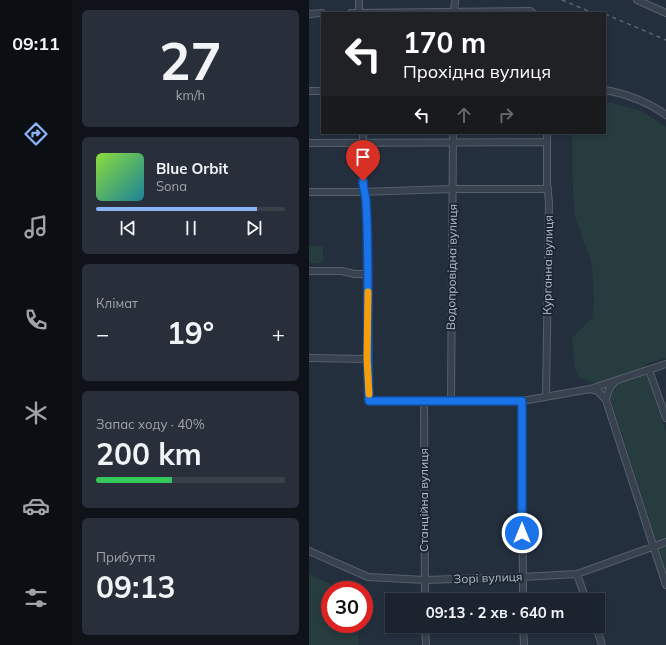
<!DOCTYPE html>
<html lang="uk">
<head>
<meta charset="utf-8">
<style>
  body { margin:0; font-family:Mulish,sans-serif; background:#282f3a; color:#f1f3f6; height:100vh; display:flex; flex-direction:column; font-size:15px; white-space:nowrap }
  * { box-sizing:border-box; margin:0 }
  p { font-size:13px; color:#a0a4aa }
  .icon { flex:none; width:22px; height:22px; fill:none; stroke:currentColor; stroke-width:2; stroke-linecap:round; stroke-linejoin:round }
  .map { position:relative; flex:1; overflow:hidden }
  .drawer { display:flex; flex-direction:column; gap:10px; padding:10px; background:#0f1319; width:237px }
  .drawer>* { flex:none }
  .guide { position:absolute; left:12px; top:12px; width:285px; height:122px; border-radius:0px; box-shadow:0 2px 6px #0003,0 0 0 1px #39404a; background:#202124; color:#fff; overflow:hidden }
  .speed { position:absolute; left:12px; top:581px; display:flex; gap:8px; font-size:20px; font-weight:700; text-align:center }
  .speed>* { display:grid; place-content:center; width:52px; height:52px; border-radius:50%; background:#1b232e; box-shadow:0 2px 6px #0003,0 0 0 1px #39404a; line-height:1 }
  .speed .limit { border:6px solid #d22; background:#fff; color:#111 }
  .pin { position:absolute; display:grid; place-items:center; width:34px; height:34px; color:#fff; margin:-41px -17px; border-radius:50% 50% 50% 0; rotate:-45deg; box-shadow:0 0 4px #0007 }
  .pin .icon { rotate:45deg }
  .me { position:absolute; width:44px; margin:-22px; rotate:0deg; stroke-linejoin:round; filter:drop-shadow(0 0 3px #0008) }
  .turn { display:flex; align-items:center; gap:14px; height:84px; padding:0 16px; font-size:18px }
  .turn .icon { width:52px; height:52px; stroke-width:2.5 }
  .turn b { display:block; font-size:28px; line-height:34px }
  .lanes { display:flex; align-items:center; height:38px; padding:0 16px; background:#0003; justify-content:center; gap:20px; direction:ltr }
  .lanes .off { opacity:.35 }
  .big { font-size:30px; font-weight:700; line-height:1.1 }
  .drawer .widget { flex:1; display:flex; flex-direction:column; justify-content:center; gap:6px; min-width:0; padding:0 14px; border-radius:6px; background:#282f3a }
  .drawer .dial { align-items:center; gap:0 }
  .dial b { font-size:52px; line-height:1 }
  .song { display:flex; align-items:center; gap:12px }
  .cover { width:48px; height:48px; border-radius:6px; background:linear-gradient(135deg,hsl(90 70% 55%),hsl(190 70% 35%)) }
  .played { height:4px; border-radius:2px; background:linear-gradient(90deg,#8ab4f8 85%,#39404a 85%) }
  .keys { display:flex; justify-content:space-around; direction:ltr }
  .heat { display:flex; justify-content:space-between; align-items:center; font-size:22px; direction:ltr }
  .charge { height:6px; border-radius:3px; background:linear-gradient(90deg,#34c759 40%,#39404a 0) }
  .trip { position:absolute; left:76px; top:593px; width:220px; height:40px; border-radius:0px; background:#1b232e; box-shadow:0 2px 6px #0003,0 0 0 1px #39404a; font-weight:700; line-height:40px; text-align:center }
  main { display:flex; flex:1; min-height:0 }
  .menu { display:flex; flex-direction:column; width:72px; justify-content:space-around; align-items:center; background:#0b0e12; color:#a0a4aa }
  .menu .icon { width:28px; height:28px }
  .menu .current { color:#8ab4f8 }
  .menu b { font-size:18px; color:#f1f3f6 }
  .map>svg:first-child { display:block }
  .green { fill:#263c3f }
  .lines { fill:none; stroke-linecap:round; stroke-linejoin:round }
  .minor-casing { stroke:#565f6c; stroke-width:8 }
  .minor { stroke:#38414e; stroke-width:6 }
  .rail { stroke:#5a6575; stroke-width:1.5; stroke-dasharray:4 4; stroke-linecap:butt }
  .route-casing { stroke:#114b97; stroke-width:10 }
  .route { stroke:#1a73e8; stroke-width:7 }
  .slow { stroke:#f59e0b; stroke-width:7 }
  .labels { text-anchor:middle; stroke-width:4; stroke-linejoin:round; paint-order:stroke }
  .street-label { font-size:12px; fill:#b4bcc9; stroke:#1d2633 }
</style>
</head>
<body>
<main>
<nav class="menu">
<b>09:11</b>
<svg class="icon current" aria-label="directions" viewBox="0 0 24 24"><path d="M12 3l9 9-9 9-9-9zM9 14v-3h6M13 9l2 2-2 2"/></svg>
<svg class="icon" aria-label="music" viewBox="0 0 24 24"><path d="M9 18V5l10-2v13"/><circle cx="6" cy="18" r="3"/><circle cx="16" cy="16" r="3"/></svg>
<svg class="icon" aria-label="phone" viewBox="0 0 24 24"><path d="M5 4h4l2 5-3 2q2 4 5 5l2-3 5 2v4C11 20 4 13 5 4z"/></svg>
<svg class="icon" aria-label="climate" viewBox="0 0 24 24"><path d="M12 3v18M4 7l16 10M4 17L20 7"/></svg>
<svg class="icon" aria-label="car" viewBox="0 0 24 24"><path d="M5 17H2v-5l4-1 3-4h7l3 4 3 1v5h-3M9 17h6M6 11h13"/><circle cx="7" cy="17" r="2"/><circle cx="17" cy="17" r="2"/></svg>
<svg class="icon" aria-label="filters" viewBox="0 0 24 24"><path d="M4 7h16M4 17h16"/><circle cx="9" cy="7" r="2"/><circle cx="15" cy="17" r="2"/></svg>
</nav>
<section class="drawer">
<div class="widget dial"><b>27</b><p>km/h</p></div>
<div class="widget">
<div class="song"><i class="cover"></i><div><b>Blue Orbit</b><p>Sona</p></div></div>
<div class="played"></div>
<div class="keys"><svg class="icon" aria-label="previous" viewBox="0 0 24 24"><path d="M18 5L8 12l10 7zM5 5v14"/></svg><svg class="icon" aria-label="pause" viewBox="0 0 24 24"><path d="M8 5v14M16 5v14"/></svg><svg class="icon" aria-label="next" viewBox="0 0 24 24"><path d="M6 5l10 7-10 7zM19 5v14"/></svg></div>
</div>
<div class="widget"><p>Клімат</p>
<div class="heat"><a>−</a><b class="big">19°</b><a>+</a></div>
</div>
<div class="widget"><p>Запас ходу · 40%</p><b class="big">200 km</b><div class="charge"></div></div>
<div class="widget"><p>Прибуття</p><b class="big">09:13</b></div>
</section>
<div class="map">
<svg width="357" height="645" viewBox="0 0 357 645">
  <rect width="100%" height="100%" fill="#242f3e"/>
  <path class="green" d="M296,101l37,10 24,16v231l-20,6 -1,7 21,61v139l-56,-174c-7,-10 -18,-16 -30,-19l-5,-10 -3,-30 20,-20 2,-15 -2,-39 -17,-47 -2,-25 -1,-59h33z
    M0,246h14v17h-14z
    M0,574l34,16h-13v34h28l1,21h-50z"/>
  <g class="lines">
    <defs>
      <path id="minor" d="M50,0v13
        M328,0l29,13
        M42,13l179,-2 3,2
        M145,13l1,-13
        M0,14l13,-1
        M296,90c22,4 43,12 61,25
        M0,91h13
        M54,133v48l3,20 2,73 -1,85 2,42h153l68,-12 76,-25
        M0,143l237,-1
        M0,192h50l93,-3h96
        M0,271h32l14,3h13
        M0,358l58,1
        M340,370l17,48
        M281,389l8,2 8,9 60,185
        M237,396l3,-194 -2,-18v-51
        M297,400c2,-8 3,-13 9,-18
        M115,401l1,199
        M142,401l2,-268
        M213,401l1,199
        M0,551l59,26 57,3 97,-3 55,-3 89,-32
        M268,574l9,26
        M116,626l1,19
        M214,626l1,19
        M287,626l6,19"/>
    </defs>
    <use href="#minor" class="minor-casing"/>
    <use href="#minor" class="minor"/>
    <path class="rail" d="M253,0l31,13
      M296,14l61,26"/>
  </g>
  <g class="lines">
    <defs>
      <path id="route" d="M54,181c0,7 3,14 3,21 4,66 0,133 3,199h153v132"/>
    </defs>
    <use href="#route" class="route-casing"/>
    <use href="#route" class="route"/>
    <path class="slow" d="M59,292l-1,67 2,35"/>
  </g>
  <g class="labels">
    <g class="street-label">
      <text transform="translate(239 265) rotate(-89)" y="4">Курганна вулиця</text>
      <text transform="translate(143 267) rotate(-89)" y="4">Водопровідна вулиця</text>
      <text transform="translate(115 500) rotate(-90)" y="4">Станційна вулиця</text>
      <text transform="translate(179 578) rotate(-2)" y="4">Зорі вулиця</text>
    </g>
  </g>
</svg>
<div class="speed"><div class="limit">30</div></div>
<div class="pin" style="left:54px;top:181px;background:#d93025"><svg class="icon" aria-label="arrive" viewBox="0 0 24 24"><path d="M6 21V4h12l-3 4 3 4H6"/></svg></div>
<svg class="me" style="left:213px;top:533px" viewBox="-20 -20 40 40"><circle r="17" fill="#1a73e8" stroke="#fff" stroke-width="3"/><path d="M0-11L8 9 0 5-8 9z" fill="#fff"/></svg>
<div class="trip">09:13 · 2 хв · 640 m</div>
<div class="guide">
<div class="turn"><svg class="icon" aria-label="left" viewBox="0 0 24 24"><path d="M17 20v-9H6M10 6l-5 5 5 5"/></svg><div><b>170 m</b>Прохідна вулиця</div></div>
<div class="lanes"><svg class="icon" aria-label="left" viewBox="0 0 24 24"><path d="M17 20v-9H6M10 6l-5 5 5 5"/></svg><svg class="icon off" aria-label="ahead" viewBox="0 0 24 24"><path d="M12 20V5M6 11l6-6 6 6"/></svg><svg class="icon off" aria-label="right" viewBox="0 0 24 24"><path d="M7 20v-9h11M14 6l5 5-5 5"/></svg></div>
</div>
</div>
</main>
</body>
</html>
